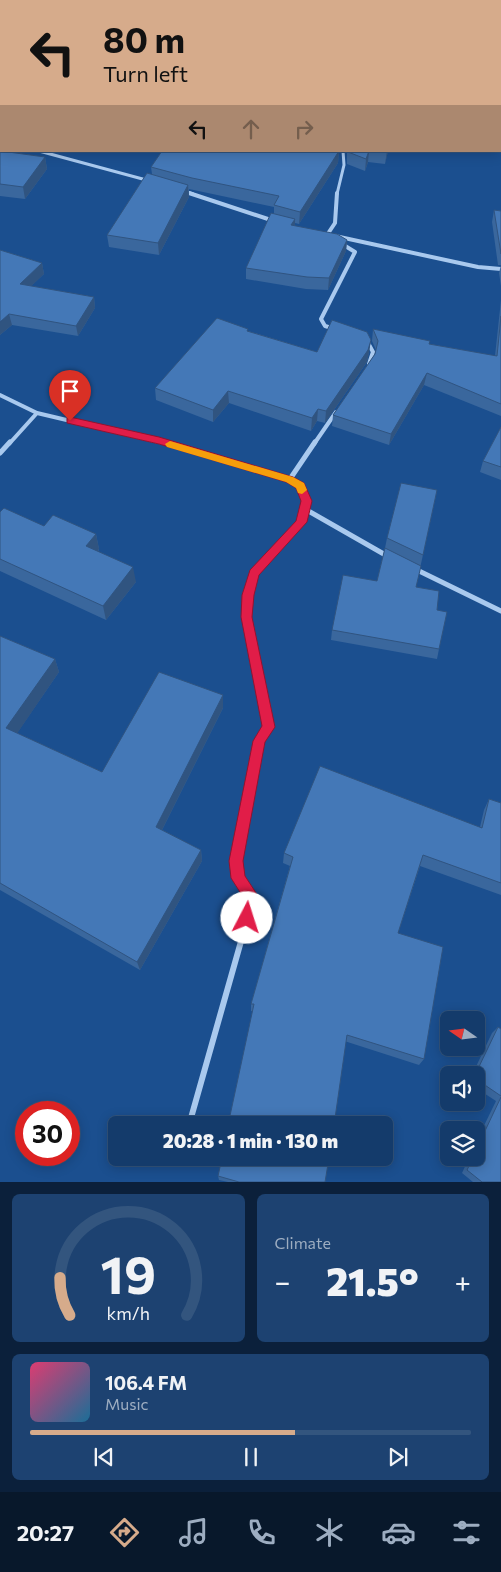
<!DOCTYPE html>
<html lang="en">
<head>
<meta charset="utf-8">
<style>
  body { margin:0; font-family:Commissioner,sans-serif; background:#1d4271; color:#f1f3f6; height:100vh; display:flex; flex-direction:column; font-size:19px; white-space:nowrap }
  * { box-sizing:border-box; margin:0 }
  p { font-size:16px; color:#9dadc1 }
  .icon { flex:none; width:28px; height:28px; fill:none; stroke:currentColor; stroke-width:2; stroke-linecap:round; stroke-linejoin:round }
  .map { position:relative; height:1182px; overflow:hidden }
  .sheet { display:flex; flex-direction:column; gap:12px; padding:12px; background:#0b203b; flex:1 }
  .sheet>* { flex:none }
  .top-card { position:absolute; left:0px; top:0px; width:501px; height:152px; box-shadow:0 2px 12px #0003,0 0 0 1px #33557e; background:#d6ab8b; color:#111; overflow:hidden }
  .needle { width:32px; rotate:284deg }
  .fabs { position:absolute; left:440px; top:1011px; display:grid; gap:10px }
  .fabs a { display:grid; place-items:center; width:45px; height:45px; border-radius:8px; background:#143b6b; box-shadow:0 2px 12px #0003,0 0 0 1px #33557e; font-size:25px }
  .speed { position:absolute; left:15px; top:1101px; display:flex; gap:10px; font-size:25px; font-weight:700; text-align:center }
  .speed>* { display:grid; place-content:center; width:65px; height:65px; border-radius:50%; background:#143b6b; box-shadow:0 2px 12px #0003,0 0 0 1px #33557e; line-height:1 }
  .speed .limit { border:8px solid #d22; background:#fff; color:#111 }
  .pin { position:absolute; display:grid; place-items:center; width:42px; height:42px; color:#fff; margin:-51px -21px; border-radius:50% 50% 50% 0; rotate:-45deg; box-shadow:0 0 5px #0007 }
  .pin .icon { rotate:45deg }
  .me { position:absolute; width:55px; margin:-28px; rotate:5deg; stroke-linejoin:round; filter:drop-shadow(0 0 4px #0008) }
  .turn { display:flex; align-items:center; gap:18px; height:105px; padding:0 20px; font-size:22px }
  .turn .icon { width:65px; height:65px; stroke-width:2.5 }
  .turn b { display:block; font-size:35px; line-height:42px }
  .lanes { display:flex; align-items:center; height:48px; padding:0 20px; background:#0003; justify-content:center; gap:25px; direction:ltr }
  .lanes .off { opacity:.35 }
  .big { font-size:38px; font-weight:800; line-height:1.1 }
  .sheet .tile { flex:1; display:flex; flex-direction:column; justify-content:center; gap:8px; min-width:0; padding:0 18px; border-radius:8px; background:#1d4271 }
  .sheet .dial { align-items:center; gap:0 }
  .dial svg { height:130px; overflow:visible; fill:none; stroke:#33557e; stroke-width:7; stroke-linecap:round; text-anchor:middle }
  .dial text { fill:#f1f3f6; stroke:none }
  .song { display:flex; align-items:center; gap:15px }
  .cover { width:60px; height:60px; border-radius:8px; background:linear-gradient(135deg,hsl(340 70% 55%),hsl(200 70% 35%)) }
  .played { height:5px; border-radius:2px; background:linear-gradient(90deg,#d6ab8b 60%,#33557e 60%) }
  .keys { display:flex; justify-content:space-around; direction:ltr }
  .heat { display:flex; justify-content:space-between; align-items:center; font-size:28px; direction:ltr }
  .sheet .tiles { flex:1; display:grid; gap:12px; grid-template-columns:1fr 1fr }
  .tile:last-child { grid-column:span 2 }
  .trip { position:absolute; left:108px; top:1116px; width:285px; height:50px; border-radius:8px; background:#143b6b; box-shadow:0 2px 12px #0003,0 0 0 1px #33557e; font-weight:800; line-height:50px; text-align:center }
  .tab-bar { display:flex; height:80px; justify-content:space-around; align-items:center; background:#08182b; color:#9dadc1 }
  .tab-bar .icon { width:35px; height:35px }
  .tab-bar .active { color:#d6ab8b }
  .tab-bar b { font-size:22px; color:#f1f3f6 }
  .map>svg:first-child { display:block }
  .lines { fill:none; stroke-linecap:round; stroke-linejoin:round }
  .minor-far3 { stroke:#a9c9ee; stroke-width:3 }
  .minor-far2 { stroke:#a9c9ee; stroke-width:4 }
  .minor-far1 { stroke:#a9c9ee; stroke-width:5 }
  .minor { stroke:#a9c9ee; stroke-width:6 }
  .wall { fill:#3a679d }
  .shaded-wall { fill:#305480 }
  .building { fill:#4478b7; stroke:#305480 }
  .route { fill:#e11d48; stroke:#92132f }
  .slow { fill:#f59e0b }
</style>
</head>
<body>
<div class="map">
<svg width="501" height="1182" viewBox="0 0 501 1182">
  <rect width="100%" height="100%" fill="#1b4f8f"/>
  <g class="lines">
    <path class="minor-far3" d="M373,0l4,1
      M39,151l111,30
      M184,191l9,3
      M337,194l7,-29 -1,-14"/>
    <path class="minor-far2" d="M189,193l85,28
      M327,235l8,-12 2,-30
      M335,236l143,31 23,2
      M335,329l-10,-3 -4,-7 34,-67 -13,-8
      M367,341l6,11 -4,12
      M0,395l37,18 131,31
      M9,444l28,-31
      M314,444l22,-32"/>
    <path class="minor-far1" d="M164,442l126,37c46,32 -20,67 -36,94 -19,33 6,116 14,154l-9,14 -5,25
      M0,453l10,-11
      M290,479l25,-37
      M305,509l84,48
      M415,569l86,42"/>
    <path class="minor" d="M189,1125l64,-226 -15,-21 -2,-17 18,-96"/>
  </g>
  <path class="wall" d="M0,0h36v1h-35v65h-1z
    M0,151l45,6 2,12 -22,30 -25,-3z
    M339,151l-1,12 -39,61 -4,-1v3l52,14 -1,11 -18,39 -22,-1 -60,-10v-11l28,-54v-7l-85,-18v8l-30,58 -50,-8 -2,-12 45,-61 -1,-7z
    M347,151h41l-3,13 -17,-2 -3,9 -18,-7z
    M494,210l7,1v75l-2,-13 2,-8h-3l-6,-43z
    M0,250l42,13 2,11 -13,12 63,11 1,11 -17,28 -66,-11 -12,10z
    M501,300v116l-77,-31 -35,60 -57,-19 1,-11 42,-61 1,-4 -4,-9 1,-12 57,15 65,12z
    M248,331l69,21 54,-12 -2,12 -2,10 -42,61 -8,-2 -6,10 -82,-28 -16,19 -57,-22 -1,-12z
    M501,427v53l-21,-8 3,-11z
    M437,490l-21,97 21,23 2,39 -2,10 -106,-19 1,-10 45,-49 8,-33 2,-10z
    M0,512l44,14 52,8 3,15 -1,3 38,30 -30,38 -106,-49z
    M0,636l55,23 4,13 -42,61 85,39 121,-77v13l-61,122 39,20 1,11 -62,109 -140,-80z
    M489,799l12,4v92l-81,-29 -22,67 26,126 -5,6 -168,-54v-7l39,-138 -7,-3 1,-10 196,-26 4,-17z
    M498,1027l3,2v153h-28l-11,-9 7,-15h7v-16l20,-41 -20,-13v-13h-4l20,-42z
    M218,1176l107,6h-97l-9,-2z"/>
  <path class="shaded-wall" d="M339,151l-1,12 -39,61 1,-12z
    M369,151l-1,11 -3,9 1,-12z
    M387,151h1l-3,13z
    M45,157l2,12 -22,30 -2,-12z
    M188,185l1,12 -30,58 -1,-12z
    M295,219v12l-4,-6z
    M347,240l-1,11 -18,39 1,-12z
    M42,263l2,11 -22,21 -2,-11z
    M94,297l1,11 -17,28 -2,-10z
    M9,314l3,11 -12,10v-13z
    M371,340l-2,12 -2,10 -42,61 1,-12z
    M427,373l-3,12 -35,60 2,-11z
    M228,391l1,12 -16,19v-12z
    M318,409l-1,12 -6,10 1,-13z
    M96,534l3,15 -9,12 -4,-15z
    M133,567l3,15 -30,38 -3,-14z
    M55,659l4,13 -47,69 -6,-13z
    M223,695v13l-65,130 -2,-11z
    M201,850l1,11 -62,109 -3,-8z"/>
  <path class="building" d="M0,0h30l-1,1h-28v54h-1z
    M107,0h33v1h-33z
    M500,26h1v24l-1,2z
    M0,151h1l44,6 -22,30 -23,-3z
    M162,151h177l-39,61 -26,-7 5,-9 -87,-18 -41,-11z
    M348,151h21l-3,8 -18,-7z
    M147,173l41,12 -30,58 -51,-8z
    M494,210l7,1v43z
    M271,213l24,6 -4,6 46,9 10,6 -18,38 -22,-1 -61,-9z
    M0,250l42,13 -22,21 74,13 -18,29 -67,-12 -9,8z
    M501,316v88l-74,-31 -36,61 -58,-19 42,-61 3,-13 -5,-12 57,12 -1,3 68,12z
    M217,318l31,11 -1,2 70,21 15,-32 35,12 4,8 -3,10 -42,61 -8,-2 -6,9 -84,-27 -15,19 -58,-22z
    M501,427v40l-18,-6z
    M401,483l36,7 -14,65 -36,-17z
    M4,508l40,18 9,-11 43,19 -10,12 47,21 -30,39 -103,-47v-47z
    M385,548l36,18 -5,21 23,4 -2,19 10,2 -8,37 -107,-19 11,-55 34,6z
    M0,636l55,23 -49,69 96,44 57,-100 64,23 -67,132 45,23 -64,112 -137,-79z
    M320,766l162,62 7,-29 12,4v80l-78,-28 -25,78 45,14 -19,112 -77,-24 -13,90h-106l26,-121h-3l42,-147 -9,-4z
    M498,1027l3,2v67l-25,-17v-4h-1z
    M501,1097v85h-19l-15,-12 6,-12h3v-8z
    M222,1158h107l-4,24h-86l-21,-6z"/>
  <path class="route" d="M70,417l89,20 134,40 11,6 8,18 -5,21 -48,53 -5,20 -2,22 23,110 -10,15 -22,119 2,15 15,23 -8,24 -5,2 -5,-2 -2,-5 5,-18 -14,-22 -2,-17 24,-120 9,-15 -21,-109 1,-22 8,-25 46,-49 5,-20 -5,-13 -10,-6 -127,-38 -92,-21v-5z"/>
  <path class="slow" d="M170,441l123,36 11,6 3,7 -5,4 -4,-1 -2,-5 -10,-6 -119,-35 -2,-3z"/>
</svg>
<div class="fabs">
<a><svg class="needle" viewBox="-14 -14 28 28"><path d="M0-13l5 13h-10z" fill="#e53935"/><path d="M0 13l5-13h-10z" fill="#9dadc1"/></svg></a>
<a><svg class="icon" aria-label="sound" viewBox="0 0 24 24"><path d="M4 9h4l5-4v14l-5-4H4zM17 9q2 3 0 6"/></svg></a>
<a><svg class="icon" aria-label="layers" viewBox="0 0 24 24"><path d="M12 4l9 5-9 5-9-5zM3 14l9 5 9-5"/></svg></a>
</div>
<div class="speed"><div class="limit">30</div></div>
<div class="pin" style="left:70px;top:421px;background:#d93025"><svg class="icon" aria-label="arrive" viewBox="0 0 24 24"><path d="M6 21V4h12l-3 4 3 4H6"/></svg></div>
<svg class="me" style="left:247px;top:918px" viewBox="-20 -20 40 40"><circle r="19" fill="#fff"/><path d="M0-13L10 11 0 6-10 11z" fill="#e11d48"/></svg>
<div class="trip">20:28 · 1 min · 130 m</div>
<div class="top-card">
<div class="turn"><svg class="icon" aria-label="left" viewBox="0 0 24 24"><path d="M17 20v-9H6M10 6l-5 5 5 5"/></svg><div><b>80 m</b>Turn left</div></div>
<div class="lanes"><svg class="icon" aria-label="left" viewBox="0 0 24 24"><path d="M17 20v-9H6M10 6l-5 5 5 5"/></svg><svg class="icon off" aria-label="ahead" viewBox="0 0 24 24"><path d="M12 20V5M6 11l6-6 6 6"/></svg><svg class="icon off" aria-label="right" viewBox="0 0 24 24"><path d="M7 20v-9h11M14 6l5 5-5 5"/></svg></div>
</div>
</div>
<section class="sheet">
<div class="tiles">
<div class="tile dial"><svg viewBox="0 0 100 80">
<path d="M14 69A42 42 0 1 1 86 69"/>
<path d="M14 69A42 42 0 0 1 8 46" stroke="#d6ab8b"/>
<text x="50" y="56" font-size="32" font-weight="700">19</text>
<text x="50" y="72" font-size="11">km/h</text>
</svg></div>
<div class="tile"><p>Climate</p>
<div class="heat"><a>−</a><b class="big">21.5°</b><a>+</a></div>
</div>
<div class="tile">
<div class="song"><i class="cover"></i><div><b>106.4 FM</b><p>Music</p></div></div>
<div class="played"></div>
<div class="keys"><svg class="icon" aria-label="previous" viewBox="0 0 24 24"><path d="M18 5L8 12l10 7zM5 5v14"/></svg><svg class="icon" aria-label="pause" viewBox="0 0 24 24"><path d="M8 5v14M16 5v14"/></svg><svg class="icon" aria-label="next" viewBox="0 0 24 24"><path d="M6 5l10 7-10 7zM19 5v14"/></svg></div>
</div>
</div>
</section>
<nav class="tab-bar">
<b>20:27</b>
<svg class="icon active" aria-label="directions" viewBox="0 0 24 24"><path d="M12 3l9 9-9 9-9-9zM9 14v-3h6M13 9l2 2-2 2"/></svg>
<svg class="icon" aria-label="music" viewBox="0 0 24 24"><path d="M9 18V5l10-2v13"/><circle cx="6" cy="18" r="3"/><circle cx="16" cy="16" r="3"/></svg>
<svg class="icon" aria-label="phone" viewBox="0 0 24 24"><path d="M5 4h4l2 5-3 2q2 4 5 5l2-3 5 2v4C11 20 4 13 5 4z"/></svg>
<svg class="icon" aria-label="climate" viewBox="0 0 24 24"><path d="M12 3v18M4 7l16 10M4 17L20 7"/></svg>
<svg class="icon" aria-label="car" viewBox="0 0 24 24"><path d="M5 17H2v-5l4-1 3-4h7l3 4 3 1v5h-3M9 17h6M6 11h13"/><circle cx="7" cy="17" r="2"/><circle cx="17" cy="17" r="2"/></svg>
<svg class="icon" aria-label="filters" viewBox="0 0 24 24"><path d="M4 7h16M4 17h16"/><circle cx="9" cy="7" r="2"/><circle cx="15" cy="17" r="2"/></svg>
</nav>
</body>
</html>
